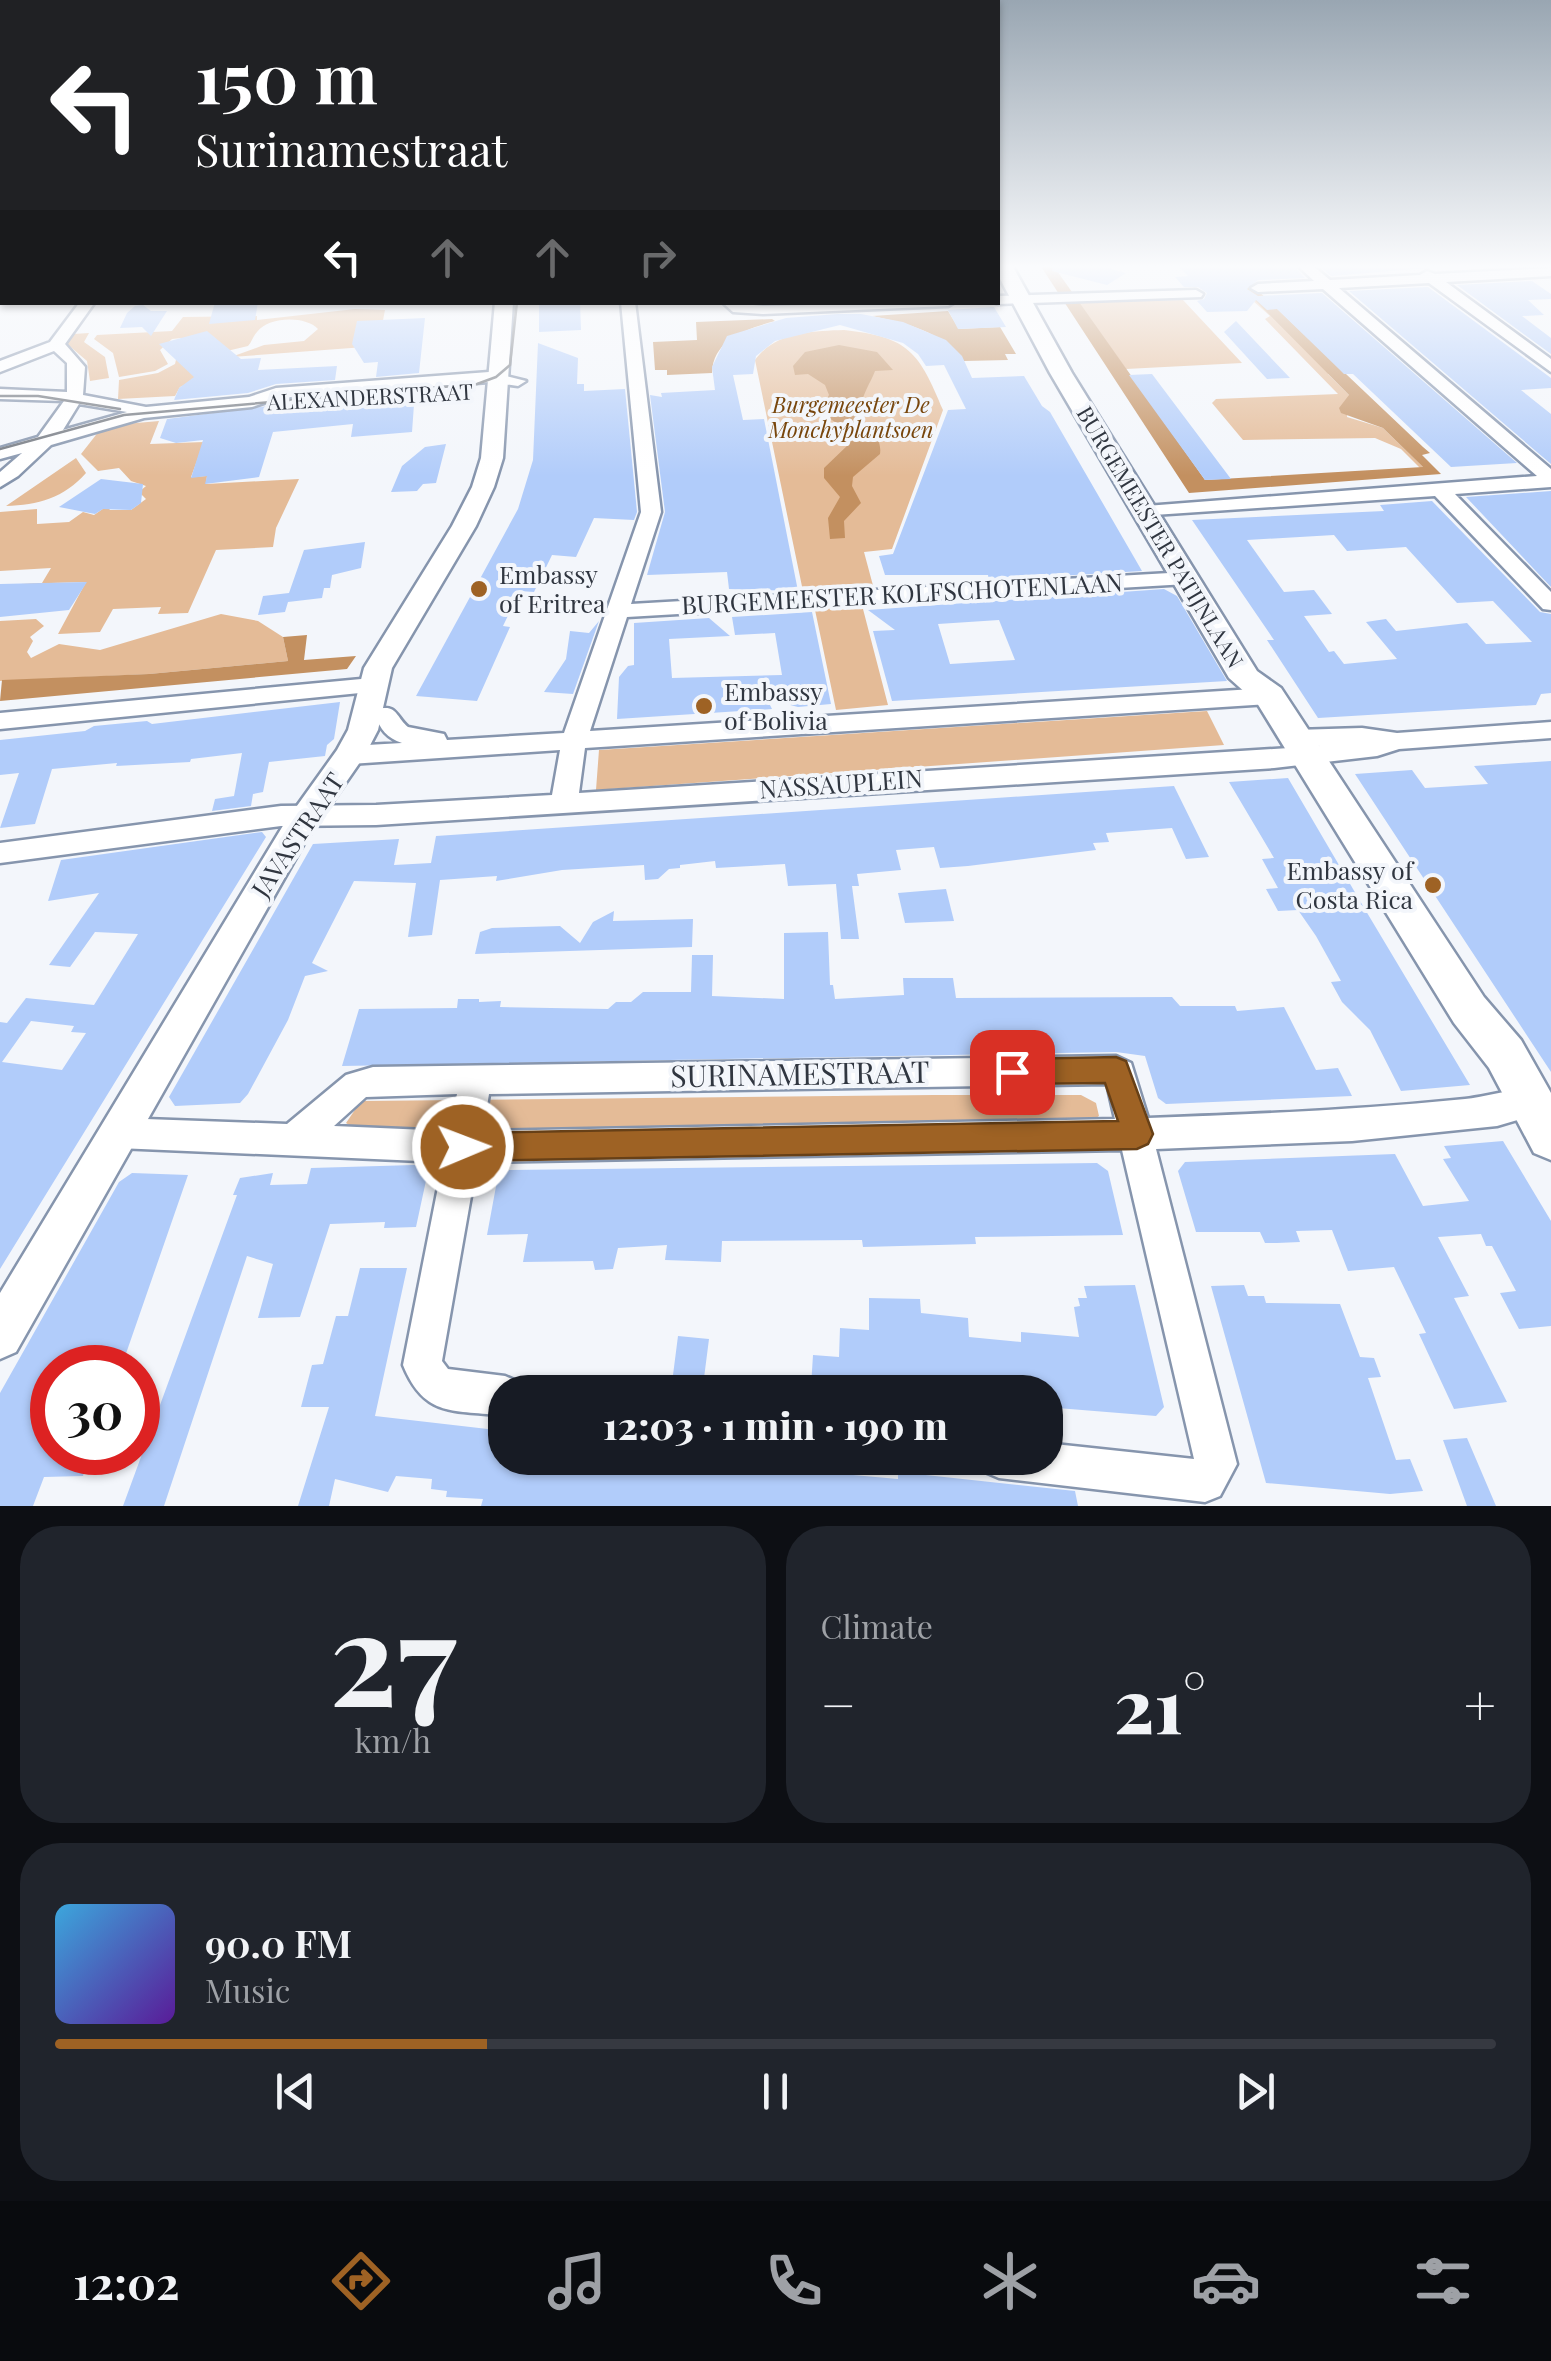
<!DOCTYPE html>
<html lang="en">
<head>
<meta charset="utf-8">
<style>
  body { margin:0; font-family:"Playfair Display",serif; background:#20242c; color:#f1f3f6; height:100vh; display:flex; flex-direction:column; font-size:38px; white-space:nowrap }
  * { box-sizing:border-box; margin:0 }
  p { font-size:32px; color:#9ea1a6 }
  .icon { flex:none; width:55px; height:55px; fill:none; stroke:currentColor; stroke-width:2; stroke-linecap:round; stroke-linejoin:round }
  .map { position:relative; height:1506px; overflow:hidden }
  .side { display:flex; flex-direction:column; gap:20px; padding:20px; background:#0d0f14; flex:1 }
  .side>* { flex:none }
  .top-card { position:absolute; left:0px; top:0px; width:1000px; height:305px; box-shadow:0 2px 8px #0004; background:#202124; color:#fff; overflow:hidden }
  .speed { position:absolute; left:30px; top:1345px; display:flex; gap:20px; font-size:50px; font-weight:700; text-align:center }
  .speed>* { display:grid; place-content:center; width:130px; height:130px; border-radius:50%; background:#171b24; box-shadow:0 2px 8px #0004; line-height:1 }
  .speed .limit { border:15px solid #d22; background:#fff; color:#111 }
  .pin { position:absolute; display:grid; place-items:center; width:85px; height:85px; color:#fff; margin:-42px; border-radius:20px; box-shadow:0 5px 15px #0006 }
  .me { position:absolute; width:110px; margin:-55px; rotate:89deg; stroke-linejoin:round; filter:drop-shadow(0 0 8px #0008) }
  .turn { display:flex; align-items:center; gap:35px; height:210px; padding:0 30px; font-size:45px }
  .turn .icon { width:130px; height:130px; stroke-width:2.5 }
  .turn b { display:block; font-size:70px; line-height:85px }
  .lanes { display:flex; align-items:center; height:95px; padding:0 30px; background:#0003; justify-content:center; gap:50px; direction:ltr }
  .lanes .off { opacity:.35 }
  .big { font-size:75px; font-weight:800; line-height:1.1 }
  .side .card { flex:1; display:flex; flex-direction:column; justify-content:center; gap:15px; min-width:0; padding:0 35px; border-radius:40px; background:#20242c }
  .side .dial { align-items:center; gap:0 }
  .dial b { font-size:130px; line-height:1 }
  .song { display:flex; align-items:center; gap:30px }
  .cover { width:120px; height:120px; border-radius:15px; background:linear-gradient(135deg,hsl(200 70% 55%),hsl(270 70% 35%)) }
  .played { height:10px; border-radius:5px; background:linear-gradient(90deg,#9e6224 30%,#363941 30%) }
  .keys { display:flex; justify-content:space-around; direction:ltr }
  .heat { display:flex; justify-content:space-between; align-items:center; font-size:55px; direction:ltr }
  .side .tiles { flex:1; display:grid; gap:20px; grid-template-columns:1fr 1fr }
  .card:last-child { grid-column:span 2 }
  .trip { position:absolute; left:488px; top:1375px; width:575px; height:100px; border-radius:40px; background:#171b24; box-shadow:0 2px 8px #0004; font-weight:800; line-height:100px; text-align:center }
  .tabs { display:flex; height:160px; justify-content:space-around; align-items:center; background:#090b0e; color:#9ea1a6 }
  .tabs .icon { width:70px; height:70px }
  .tabs .selected { color:#9e6224 }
  .tabs b { font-size:45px; color:#f1f3f6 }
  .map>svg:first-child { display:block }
  .green { fill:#e4bb97 }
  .water { fill:#c39060 }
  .building { fill:#b1ccfa; fill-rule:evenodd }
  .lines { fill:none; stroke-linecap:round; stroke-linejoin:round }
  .minor-casing { stroke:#8695ad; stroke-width:5 }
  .tertiary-casing { stroke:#8695ad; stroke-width:5 }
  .secondary-casing { stroke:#8695ad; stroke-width:5 }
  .minor { fill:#fff; fill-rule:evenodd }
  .tertiary { fill:#fff; fill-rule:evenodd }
  .secondary { fill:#fff; fill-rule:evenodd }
  .tram { stroke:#747981; stroke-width:2.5 }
  .route { fill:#9e6224; stroke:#674017; stroke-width:2.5 }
  .poi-dot { fill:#9e6224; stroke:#f3f6fb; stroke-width:4 }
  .labels { text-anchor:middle; stroke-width:8; stroke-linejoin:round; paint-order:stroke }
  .far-street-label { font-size:22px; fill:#303640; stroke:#f3f6fb }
  .far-park-label { font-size:22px; font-style:italic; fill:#78460c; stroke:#f3f6fb }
  .poi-label { font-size:25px; fill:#303640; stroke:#f3f6fb; text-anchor:start }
  .street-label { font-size:25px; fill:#303640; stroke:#f3f6fb }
  .near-street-label { font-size:30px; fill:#303640; stroke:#f3f6fb }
</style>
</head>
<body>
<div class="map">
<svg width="1551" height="1506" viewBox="0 0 1551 1506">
  <rect width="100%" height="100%" fill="#f3f6fb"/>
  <path class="green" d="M1243,292l6,1 82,80 -3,1 21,21 -2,22 36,11 41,40h-4l-19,-19 -26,-11 -132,2 -31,-37 4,-4 122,-5 -73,-75 5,-3z
    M1183,300l59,63 -116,6 -48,-67z
    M355,309l30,1 -7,36 -147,11 33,-12 40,-4 14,-12c-12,-13 -49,-13 -61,3 -4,4 -5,10 -9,14l-38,9 -11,24 -19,8 -5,9 -57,3 1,-19 39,-7 17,-9 6,-26 -9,1 -12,11 8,14 -13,7 -36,6 -6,-24 -19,-14 3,-4 75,-4 11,-14 74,-1v4z
    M844,330c65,7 75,22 99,80l-51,139 -28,3 11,41 -12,16 25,96 -52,5 -21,-100 -11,-14 -49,-236c20,-28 57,-29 89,-30z
    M89,333l-5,9 21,15 4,21 -19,3 -3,-20 -21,-18 7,-9z
    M159,421l-9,23 54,-2 -13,35 16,-1 -1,8 93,-5 -23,49 -3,19 -57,3 -28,63 -30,1 3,-7 -48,2 -13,23 -42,2 28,-52 -35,1 -3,4 -48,-2 42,-2 9,-15 -51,3v-59l37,-3v15l32,-2 14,-10 11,3 13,-9 3,4h21l15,-11 -7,-7 7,-6 -15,-5 -12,-13 -21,3 -17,-17 22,-28z
    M76,458l10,15c-22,25 -48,32 -80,33z
    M221,614l37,7 25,16 5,24 -139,13 -149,7v-60l36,-2 8,7 -14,11 3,4 -6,11 4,6 28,-14 41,6z
    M1207,711l17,34 -628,45 3,-40z
    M934,1095h147l15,8 3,13 -13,9 -726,7 -14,-9 15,-22z"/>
  <path class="water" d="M1040,265l15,3 150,212 218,-13 -40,-39 -42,-15 -2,-5 10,-13 -120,-121 22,10 172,163 7,6 -8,2 19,19 -252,19z
    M948,311l11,18 41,-2 16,27h-11l3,6 -44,1c-24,-30 -55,-37 -92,-45z
    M772,319l3,2c-28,8 -62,18 -63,52l-45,2v-5h-12l-2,-28 44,-2 -1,-18z
    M839,345l38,7 16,18 -18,1c-4,11 -15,27 -14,39 1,18 22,23 19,44l-27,23 -1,9 9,17 -17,18 1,17 -15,1 -2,-21 12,-21 -16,-19v-10l25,-24 -8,-18 -15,-10 -4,-8 7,-13 -4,-10 -17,-11 -13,1 -2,-9 12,-14z
    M307,635l-3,25 52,-4 -9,13 -347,32 2,-21 147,-6 139,-13 -5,-24z"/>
  <path class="building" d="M1053,265h44l29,8 -19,12 -55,-14z
    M1177,265h116l12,13 -47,2 -11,9 11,7 64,-3 195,170 -66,4 -98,-93h-9l-5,-5 -62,-60 -10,1 -11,-10 -9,11 -40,1 -10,-11 7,-2 3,-6 -9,-6h-14l-9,-10 13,-1z
    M1318,265l50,3 141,-2 -81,2 -97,8z
    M1532,281l19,13v5l-23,1 16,15 -22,1 29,22v16l-94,-69z
    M1428,287l123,91v10l-30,2 30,24v50l-202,-173z
    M215,302h43l-3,18 -46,4z
    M539,302h41l1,28 -42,2z
    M143,305l8,6h16l-16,25 -9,-9 -22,1 7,-15 8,-7z
    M994,307l12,20 -48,2 -10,-19z
    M838,314h23l42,8 43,18 16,16 10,22 52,-2 18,30 8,6 92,159 -153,9 -1,-5h-103l-6,-19 14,-2 55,-144 18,-1 -22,-44 -18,1 -8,-12 -15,-11 -63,-18 -65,16 -19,15 -3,18 -20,1 10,45 21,-1 34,172 -69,-2 -2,-17 -80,3 18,-63 -15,-117 12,2 -1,-4 54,-3 -3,-23 15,-31 59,-18z
    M425,318l-6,55 -43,4 2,-15 -14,1 -12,-19 5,-23z
    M1236,321l54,57 -23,1 -43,-47z
    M207,331l34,28 20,-1 -3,12 79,-4 -2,14 -59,4 -28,9 -74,7 5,-12 15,-11 -35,-33z
    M538,343l40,15 -1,26h7v7l41,-2 12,123 -3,8 -40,-2 -18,39 -24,-2 -18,37 -14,-1 -17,35 7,1 -33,74 -61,-5 102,-187 15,-49z
    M1152,374l79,105 -26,1 -76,-105z
    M415,391l-3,41 -61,5 2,-13 -80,8 -14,45 -54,7 2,-8 -16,2 12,-38 -27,3 -16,-5 7,-19 164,-21 -2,11 41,-3 3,-11z
    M446,444l-10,39 -13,1 -6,7 -26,1 11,-26 23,-19z
    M101,479l42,5 -2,19 -10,7 -28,-1 -8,5 -36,-7z
    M1551,491v96l-85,-90z
    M1432,501l108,111 11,2v79l-10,1 -5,11 -218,13 -51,-78h7l-82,-120 192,-9 -4,-6zM1334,535l13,16 59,-4 51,56 36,-2 39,41 -46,2 -19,-21 -71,8 -10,-12 -20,3 31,37 -53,5 -10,-13 -5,1 -25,-36 28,-2 -18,-24 -30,2 -37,-52z
    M365,542l-4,26 -29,7 -2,13h-6l-2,10 -34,4 -3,10 -27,3 5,-19 26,-3 15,-43z
    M87,582l-18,28 -69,7v-33z
    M1164,589l13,7 50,85 -335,20 -19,-70 22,-1 -27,-20zM999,620l16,40 -65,4 -12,-40z
    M812,612l19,92 -33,3 -31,-8 5,10 -155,10 2,-42 9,-11 6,-1v-42l75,-5 21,18 -61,3 3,39 110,-3 -7,-42 -40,2 -3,-18z
    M599,621l-26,73 -29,-2 22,-33 4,-28 19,2z
    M340,702l-6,37 -7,6 -2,11 -56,6 -6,30 -10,2 -2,12 -39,5 3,-12 19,-3 8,-43 -51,6 -1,3 -74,4 1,-3 -65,6 -17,55 -35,4 19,-55 -19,2v-35l85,-9 9,-5 53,-5 5,3z
    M1551,761v311l-196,-298 57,-4 13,18 63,-4 -14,-18z
    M1288,778l75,128 107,179 -69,6 -31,-61 -28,-28 -11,-20 10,-1 -25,-45 -18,-26 -20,1 -12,-22 12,-1 -16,-29 12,-1 -45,-76z
    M1174,786l35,71 -23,2 -14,-31 -66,5 3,9 -16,1 3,7 -128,16 -28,2 -6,-21 -38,3 5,20 -44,4 2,12h-7l7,53h-18l-5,-55 -48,2 -3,-22 -69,4 -1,-7 -35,4v3l-11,1 -11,10 -13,1 -1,-15 -82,5 -66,11 1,-5 -57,4 -8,55 -24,2 8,-54 -62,-2 -42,82 16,8 -23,5 -17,44 -40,74 -8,9 -65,3 -6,-9 144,-253 86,-5 -5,26 37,-2 5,-27z
    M262,832l4,5 -266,432v-247l7,1 19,-25 68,7 44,-71 -43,-2 -25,35 -21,-2 50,-72 -51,8 13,-41zM31,1021l43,5 -3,6 15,1 -24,37 -60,-8z
    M946,889l8,32 -49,2 -7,-30z
    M614,911l-1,10 80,-2 -1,28 -217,7 5,-22 12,-4 68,-2 20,17 13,-21z
    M828,932l2,53h3l2,14 69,-4 -1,-17h50l3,20 216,-1 8,9h55l2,5 47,-4 32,63 22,-2 14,28 -186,8 -8,-6 -13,-42 -29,-4 -774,14 17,-57 98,-1 1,-9h21v3l22,-1 -1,6 108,2 8,-7h15l12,-10h48l1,-37h21l-1,41 72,3v-66z
    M1503,1141l48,80v105l-32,3 -19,-36 16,-2 -24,-45h-6l-5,-12 -43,3 31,59 -15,2 53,104 -53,7 -35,-75 7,-1 -32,-66 -46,4 -16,-41 -36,1 4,11 -23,1h-12l-5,-11h-64l-18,-61 7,-9 210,-8 28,52 46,-5 -26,-42 8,-1 -7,-12z
    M1097,1163l11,8 15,64 -148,2 1,7 -113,3 -1,-7 -140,1 -1,21 -56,-2 2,-15 -49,3 -5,21 -18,1 -2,-9 -70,1 5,-28 -41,1 10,-54 12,-11z
    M414,1165l11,3 2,8 -11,51 -32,1 1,-6 -55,2 -30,93 -42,1 15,-54 -26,-8 -83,250h-41l114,-311h-4l7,-17 33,-5 -3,12 37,-1 4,-16z
    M132,1173l56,2 -67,193h-69v84h39l-8,24 -39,1 -11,29h-33v-113l119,-211z
    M360,1268h47l-32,148 130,15v27h292l11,13 90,8v-7l177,19 3,15h-597l2,-7 -37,-2 1,-6 -16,-2 1,-10 -36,-3 -8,16 -53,-13 -6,27h-31l31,-99h-28l11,-42 11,-1 13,-48h12z
    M1135,1285l29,122 -8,9 -111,-9v-15h-169l-65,-5 2,-32 26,2 1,-29 29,2v-32l51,1 1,14 47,5 1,19 52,5v-10l58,5 -5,-30 6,-1 -2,-8h9l-3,-12z
    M1244,1285l4,11h16l2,7 74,1 20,53 14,1 7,19 -13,1 28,82 14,-1 13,32 -33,3 -124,-11 -55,-197z
    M678,1336l31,3 -5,39 -31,-3z
    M1467,1438l29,68h-29l-24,-66z"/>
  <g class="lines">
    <defs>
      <path id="minor" d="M1297,265h15l18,15 90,-5 7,-4 8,3 116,-6v8l-105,6 105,77v13l-122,-89 -90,5 212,181v18l-96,7 96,98v18l-8,-1 -108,-113 -296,20v-8l7,-2 391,-30 -214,-187 -65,3 -7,-4 7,-4 56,-3z
        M1196,290l7,4 -2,3 -203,7 -6,-2h6v-6z
        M80,302h15l-30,42 20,23 -2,28 63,12 103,-10 27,-9 213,-16 37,9 -8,5 -29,-4 -210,16 -27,9 -108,11 -93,27 -33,31 -18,11v-15l22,-19 -22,6v-11l38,-11 26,-36 -64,-2v-10l67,3v-29l-13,-12 -54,21v-11l50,-19zM79,404l48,8 -64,18z
        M621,302h14l26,210 -30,92 556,-32 11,6 -11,6 -560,33 -37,114 679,-43 12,8 -12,8 -684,44 -6,45 741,-47 -34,-2 -3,-6 12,-8 67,-2 35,5 154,-11v16l-152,11 -22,7 -103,12 -898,57 -95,1 -281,37v-20l281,-37 95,-1 176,-10 8,-45 -210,14 -13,-9 13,-9 52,-3c-15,-5 -22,-14 -27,-28l3,-6c19,-5 18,8 30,18l36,7 3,6 117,-7 77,-221z
        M722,302l41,4 192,-4 -7,4 -185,8 -30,-2z
        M372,678l8,3 4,5 -4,5 -380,38v-16z
        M1116,1056l15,7 17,55c106,-4 211,-8 317,-19 23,-2 55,-14 76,-6l4,10 -4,10 -44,13 -145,15 -196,8 81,315 -17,32 -15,6 -206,-24 -14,-6 -6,-14h66v-15l149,16 -72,-309 -645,12 -35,199 6,8 57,7 14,6 4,10h-18v24c-51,-7 -80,3 -102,-51l40,-203 -325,-14 -12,-4 -5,-11 5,-11 12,-4 169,6 59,-49 27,-8zM1107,1084l8,35 -632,12 6,-37zM457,1094l-8,37 -115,-5 32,-29z"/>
      <path id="tertiary" d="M495,302h18l-10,156 -9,29 -18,39 -84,142 -14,62 -13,25 -59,85 -290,512 -16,7v-66l284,-469 53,-74 11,-20 16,-62 88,-142 20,-39 9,-29z"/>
      <path id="secondary" d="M998,265h14l60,108 185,298 24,17 203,309 37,43 30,53v67l-17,-7 -45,-85 -35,-45 -197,-320 -28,-25 -179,-305 -52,-98z"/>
    </defs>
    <use href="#minor" class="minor-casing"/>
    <use href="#tertiary" class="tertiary-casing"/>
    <use href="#secondary" class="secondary-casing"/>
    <use href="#minor" class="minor"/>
    <use href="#tertiary" class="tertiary"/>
    <use href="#secondary" class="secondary"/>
    <path class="tram" d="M0,396h38l82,13
      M0,449l124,-34 353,-31 19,-7 14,-12 7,-63"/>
  </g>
  <linearGradient id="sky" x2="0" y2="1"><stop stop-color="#99a6b2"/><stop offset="0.56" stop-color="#fafbfd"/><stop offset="1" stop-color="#fafbfd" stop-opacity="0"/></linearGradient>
  <rect width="1551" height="476" fill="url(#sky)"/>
  <path class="route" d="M1116,1057l10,4 27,73 -5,10 -11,5 -674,12 -11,-4 -4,-10 4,-10 11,-4 655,-12 -13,-38 -93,1 -10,-3 -4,-9 4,-10 10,-3z"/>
  <g class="poi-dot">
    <circle cx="479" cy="589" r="10"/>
    <circle cx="704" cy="706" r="10"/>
    <circle cx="1433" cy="885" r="10"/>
  </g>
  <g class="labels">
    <g class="far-street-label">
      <text transform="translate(370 397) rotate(-3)" y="8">ALEXANDERSTRAAT</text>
      <text transform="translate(1160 537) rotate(59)" y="8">BURGEMEESTER PATIJNLAAN</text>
    </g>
    <g class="far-park-label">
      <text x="851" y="413">Burgemeester De<tspan x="851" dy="25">Monchyplantsoen</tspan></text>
    </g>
    <g class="poi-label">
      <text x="499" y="584">Embassy<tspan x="499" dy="29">of Eritrea</tspan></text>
      <text x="724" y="701">Embassy<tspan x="724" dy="29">of Bolivia</tspan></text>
      <text x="1413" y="880" text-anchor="end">Embassy of<tspan x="1413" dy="29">Costa Rica</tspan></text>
    </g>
    <g class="street-label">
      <text transform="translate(902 594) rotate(-3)" y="9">BURGEMEESTER KOLFSCHOTENLAAN</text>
      <text transform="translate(841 784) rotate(-4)" y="9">NASSAUPLEIN</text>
      <text transform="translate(298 835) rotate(-56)" y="9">JAVASTRAAT</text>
    </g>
    <g class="near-street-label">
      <text transform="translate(800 1075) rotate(-1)" y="10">SURINAMESTRAAT</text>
    </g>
  </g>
</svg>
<div class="speed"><div class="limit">30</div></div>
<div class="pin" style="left:1012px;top:1072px;background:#d93025"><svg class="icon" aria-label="arrive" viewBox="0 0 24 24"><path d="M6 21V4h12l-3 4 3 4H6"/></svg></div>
<svg class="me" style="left:463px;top:1147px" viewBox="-20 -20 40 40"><circle r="17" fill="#9e6224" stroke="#fff" stroke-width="3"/><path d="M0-11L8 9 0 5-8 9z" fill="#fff"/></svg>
<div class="trip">12:03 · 1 min · 190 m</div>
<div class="top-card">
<div class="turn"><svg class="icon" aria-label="left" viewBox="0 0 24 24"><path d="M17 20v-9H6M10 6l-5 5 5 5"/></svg><div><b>150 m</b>Surinamestraat</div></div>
<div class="lanes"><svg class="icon" aria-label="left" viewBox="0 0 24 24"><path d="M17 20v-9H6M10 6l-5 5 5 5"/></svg><svg class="icon off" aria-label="ahead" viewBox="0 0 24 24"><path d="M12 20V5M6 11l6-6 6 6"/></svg><svg class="icon off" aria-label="ahead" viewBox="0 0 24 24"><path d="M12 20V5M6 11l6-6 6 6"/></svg><svg class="icon off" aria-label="right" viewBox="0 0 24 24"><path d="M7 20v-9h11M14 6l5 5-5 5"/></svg></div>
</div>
</div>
<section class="side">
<div class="tiles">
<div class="card dial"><b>27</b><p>km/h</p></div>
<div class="card"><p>Climate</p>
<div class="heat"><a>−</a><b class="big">21°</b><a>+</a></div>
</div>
<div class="card">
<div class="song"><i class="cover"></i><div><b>90.0 FM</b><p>Music</p></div></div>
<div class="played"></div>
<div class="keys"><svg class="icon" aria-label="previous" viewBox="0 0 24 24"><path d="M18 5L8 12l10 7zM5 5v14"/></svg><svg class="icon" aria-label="pause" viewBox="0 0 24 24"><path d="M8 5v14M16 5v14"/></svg><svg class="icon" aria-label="next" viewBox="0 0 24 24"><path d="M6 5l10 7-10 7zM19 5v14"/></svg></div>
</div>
</div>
</section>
<nav class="tabs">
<b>12:02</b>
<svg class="icon selected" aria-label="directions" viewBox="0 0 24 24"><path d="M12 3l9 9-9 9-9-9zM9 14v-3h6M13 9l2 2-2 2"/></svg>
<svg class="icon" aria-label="music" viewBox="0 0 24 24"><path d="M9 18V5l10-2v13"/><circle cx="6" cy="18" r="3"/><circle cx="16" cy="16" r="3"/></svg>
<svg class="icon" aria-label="phone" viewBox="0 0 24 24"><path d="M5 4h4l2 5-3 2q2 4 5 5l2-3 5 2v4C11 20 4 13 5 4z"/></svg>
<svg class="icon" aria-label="climate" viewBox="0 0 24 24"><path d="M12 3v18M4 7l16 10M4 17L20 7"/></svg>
<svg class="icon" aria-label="car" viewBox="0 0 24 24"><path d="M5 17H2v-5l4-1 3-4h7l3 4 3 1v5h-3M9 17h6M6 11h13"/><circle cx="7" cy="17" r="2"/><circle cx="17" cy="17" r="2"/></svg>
<svg class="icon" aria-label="filters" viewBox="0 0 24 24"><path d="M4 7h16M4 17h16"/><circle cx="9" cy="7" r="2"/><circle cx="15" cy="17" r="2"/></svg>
</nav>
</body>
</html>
